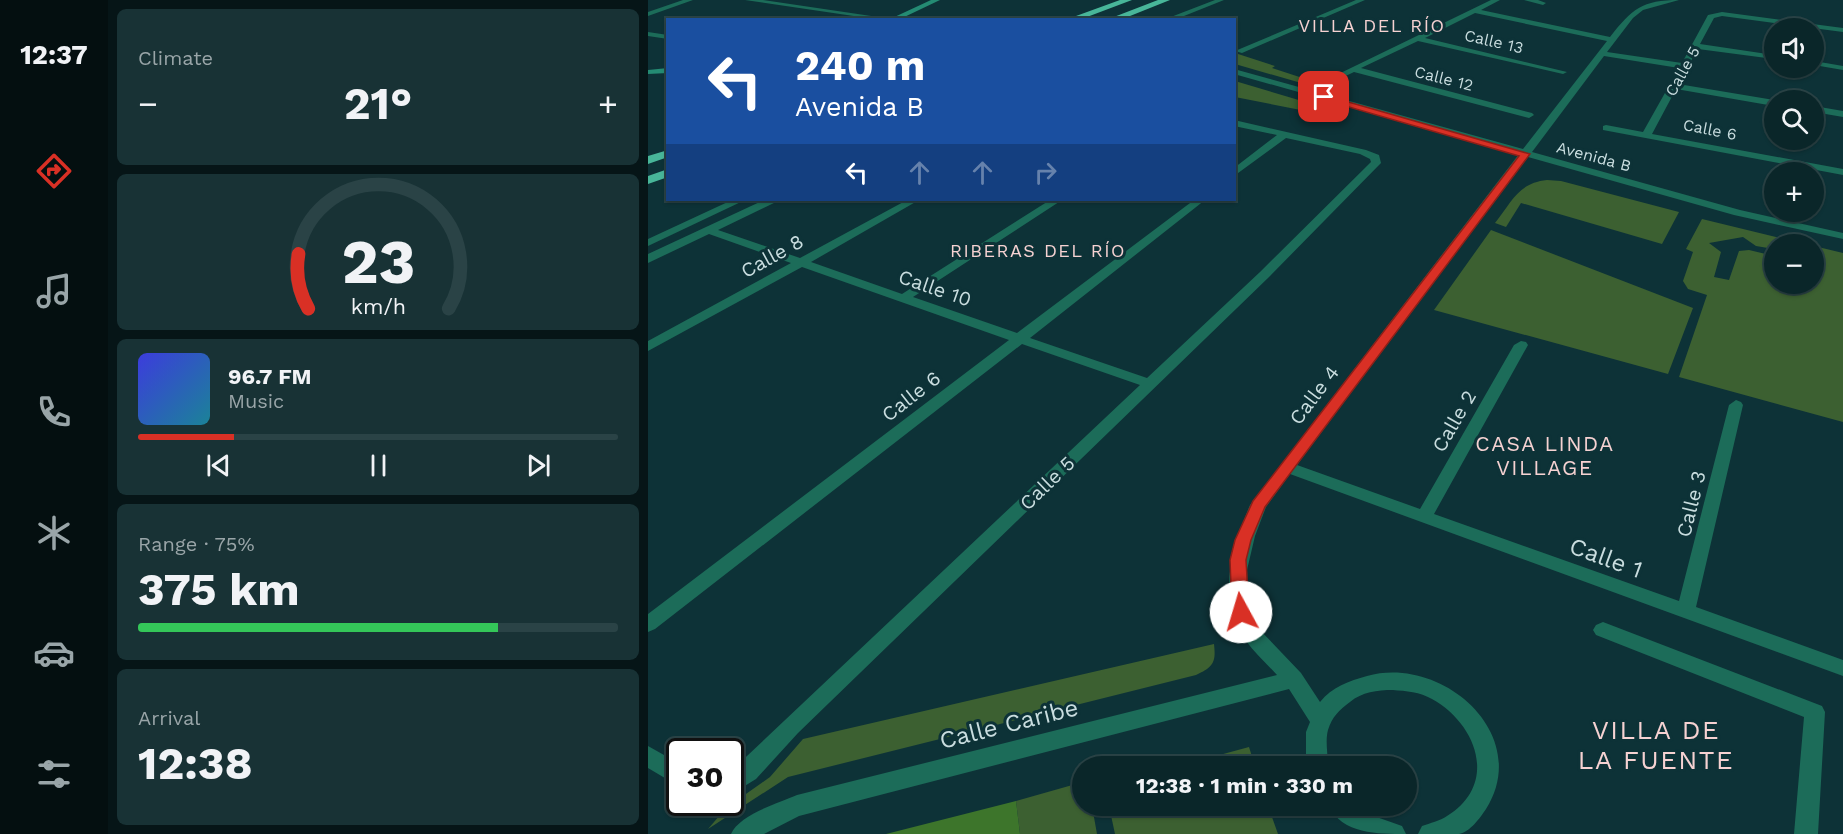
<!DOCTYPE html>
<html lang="en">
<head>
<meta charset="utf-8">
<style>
  body { margin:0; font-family:"Work Sans",sans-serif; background:#183235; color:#f1f3f6; height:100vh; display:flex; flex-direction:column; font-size:22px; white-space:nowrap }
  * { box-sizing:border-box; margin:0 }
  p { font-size:20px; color:#99a5a8 }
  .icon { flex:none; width:33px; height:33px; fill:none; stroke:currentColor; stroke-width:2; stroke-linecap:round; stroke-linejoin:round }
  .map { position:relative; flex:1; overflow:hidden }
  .side { display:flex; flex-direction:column; gap:9px; padding:9px; background:#061517; width:540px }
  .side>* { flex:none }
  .top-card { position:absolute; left:18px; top:18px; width:570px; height:183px; border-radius:0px; box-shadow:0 2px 4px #0004,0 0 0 2px #2a4346; background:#1a4fa0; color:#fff; overflow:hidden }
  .buttons { position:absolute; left:1116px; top:18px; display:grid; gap:12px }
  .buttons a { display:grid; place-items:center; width:60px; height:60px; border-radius:50%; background:#0a2629; box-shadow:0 2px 4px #0004,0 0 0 2px #2a4346; font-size:30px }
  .speed { position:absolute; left:18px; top:738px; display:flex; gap:12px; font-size:30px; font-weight:700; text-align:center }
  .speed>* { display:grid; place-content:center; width:78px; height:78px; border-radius:50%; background:#0a2629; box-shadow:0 2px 4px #0004,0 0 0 2px #2a4346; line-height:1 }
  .speed .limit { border:3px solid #111; border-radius:9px; background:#fff; color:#111 }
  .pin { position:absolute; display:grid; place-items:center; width:51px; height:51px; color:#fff; margin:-26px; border-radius:12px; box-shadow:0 3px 9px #0006 }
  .me { position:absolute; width:66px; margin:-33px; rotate:354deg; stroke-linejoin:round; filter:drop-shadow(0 0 4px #0008) }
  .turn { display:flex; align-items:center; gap:21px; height:126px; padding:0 30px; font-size:27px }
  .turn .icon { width:78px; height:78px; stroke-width:2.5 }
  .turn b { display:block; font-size:42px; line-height:51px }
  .lanes { display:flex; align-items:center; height:57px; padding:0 30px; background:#0003; justify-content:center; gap:30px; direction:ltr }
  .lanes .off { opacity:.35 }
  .big { font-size:45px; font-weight:700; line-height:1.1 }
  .side .widget { flex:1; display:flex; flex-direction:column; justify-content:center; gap:9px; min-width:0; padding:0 21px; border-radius:9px; background:#183235 }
  .side .dial { align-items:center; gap:0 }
  .dial svg { height:156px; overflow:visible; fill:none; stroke:#2a4346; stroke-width:7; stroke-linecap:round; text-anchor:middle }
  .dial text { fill:#f1f3f6; stroke:none }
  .song { display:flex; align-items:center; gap:18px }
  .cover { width:72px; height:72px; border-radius:9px; background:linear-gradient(135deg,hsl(240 70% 55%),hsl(190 70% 35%)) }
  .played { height:6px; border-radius:3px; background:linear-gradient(90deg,#d93025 20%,#2a4346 20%) }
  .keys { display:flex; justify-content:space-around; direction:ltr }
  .heat { display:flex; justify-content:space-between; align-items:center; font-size:33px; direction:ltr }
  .charge { height:9px; border-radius:4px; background:linear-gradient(90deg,#34c759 75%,#2a4346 0) }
  .trip { position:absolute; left:424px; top:756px; width:345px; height:60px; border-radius:30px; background:#0a2629; box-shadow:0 2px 4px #0004,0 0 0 2px #2a4346; font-weight:700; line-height:60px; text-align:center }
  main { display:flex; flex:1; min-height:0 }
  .tabs { display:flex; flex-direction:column; width:108px; justify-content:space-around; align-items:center; background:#040f10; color:#99a5a8 }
  .tabs .icon { width:42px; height:42px }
  .tabs .current { color:#d93025 }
  .tabs b { font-size:27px; color:#f1f3f6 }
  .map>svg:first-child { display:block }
  .green { fill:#3c6031 }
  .forest { fill:#3d752b }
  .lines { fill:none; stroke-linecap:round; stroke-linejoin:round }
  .street { fill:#1c6c59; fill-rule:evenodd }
  .secondary { fill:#248b73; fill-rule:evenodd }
  .highway { fill:#48b699; fill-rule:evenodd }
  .route { fill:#d93025; stroke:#8d1f18; stroke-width:1.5 }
  .labels { text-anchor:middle; stroke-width:6; stroke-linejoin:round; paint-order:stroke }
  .far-street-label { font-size:16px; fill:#c9dddf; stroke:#0d3237 }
  .far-neighbourhood-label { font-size:18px; letter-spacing:1.5px; fill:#f6d2d2; stroke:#0d3237 }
  .street-label { font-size:20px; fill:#c9dddf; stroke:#0d3237 }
  .neighbourhood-label { font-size:21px; letter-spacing:1.5px; fill:#f6d2d2; stroke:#0d3237 }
  .near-street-label { font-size:24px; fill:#c9dddf; stroke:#0d3237 }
  .near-neighbourhood-label { font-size:26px; letter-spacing:1.5px; fill:#f6d2d2; stroke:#0d3237 }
</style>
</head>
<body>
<main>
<nav class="tabs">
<b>12:37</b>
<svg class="icon current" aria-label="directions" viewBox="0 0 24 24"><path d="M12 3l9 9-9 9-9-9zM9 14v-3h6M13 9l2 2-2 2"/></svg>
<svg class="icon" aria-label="music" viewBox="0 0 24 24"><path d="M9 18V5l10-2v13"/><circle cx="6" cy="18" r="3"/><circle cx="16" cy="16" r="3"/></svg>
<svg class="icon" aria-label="phone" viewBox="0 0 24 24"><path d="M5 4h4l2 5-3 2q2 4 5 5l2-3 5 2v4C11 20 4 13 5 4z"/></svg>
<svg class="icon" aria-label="climate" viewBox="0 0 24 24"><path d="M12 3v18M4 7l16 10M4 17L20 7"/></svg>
<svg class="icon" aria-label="car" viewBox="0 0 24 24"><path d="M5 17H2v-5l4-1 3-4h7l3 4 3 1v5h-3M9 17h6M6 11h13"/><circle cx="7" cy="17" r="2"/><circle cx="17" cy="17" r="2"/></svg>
<svg class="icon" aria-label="filters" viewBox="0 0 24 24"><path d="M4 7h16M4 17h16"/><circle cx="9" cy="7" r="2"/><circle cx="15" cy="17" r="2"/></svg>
</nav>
<section class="side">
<div class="widget"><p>Climate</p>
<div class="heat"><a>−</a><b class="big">21°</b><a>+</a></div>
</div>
<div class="widget dial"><svg viewBox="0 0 100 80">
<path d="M14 69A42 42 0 1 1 86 69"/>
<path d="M14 69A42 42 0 0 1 9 41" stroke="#d93025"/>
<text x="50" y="56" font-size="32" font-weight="700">23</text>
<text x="50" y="72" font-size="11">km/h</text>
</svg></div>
<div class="widget">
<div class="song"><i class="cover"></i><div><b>96.7 FM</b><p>Music</p></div></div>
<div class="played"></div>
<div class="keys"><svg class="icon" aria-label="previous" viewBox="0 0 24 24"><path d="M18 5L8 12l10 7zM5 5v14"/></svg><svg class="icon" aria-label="pause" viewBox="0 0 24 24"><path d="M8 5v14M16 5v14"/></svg><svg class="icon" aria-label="next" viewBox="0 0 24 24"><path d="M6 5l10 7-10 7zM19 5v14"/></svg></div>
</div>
<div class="widget"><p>Range · 75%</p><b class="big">375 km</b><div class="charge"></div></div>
<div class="widget"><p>Arrival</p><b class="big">12:38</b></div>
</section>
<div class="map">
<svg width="1195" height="834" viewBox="0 0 1195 834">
  <rect width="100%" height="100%" fill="#0d3237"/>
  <path class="green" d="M587,53l40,13 -3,2 55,18 -5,3 -87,-25z
    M587,81l94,28 -8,5 -86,-17z
    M899,180l14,1 118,31 -17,32 -141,-41 -15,24 -11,-4c17,-21 23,-40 52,-43z
    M1054,219l103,25h-31v5l-18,-3 -13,-9 -34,6 12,9 -7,25 15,3 10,-29 10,-1 25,6v28h40v-19l3,-6 -3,-1v-12l29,7v169l-164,-45 28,-82 -19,-6 -5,-8 10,-29 -7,-3z
    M843,230l202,78 -25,66 -234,-64z
    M566,644c2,18 0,23 -18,31l-408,102 -80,52 18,-21 44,-31 33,-38z
    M601,747l6,19h-76z
    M435,782v24h9l5,28h-77l-4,-33z
    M461,806h159l10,28h-163z"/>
  <path class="forest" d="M368,801l4,33h-134z"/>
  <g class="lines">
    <path class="street" d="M35,0h10l-45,16v-4z
      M97,0h18l115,17 -4,2z
      M567,0h9l-50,20h-11z
      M708,0h9l-123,53 -7,-2z
      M843,0h9l-19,10 129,27c22,-28 32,-37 69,-37l-36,10 -10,8 -26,34 75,11 26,-48 14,-3 121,16v4l-121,-16 -8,2 -14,26 74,11v4l-76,-10 -20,35 96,16v6l-98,-17 -24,45 191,35v6l-240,-45v-4l3,-1 37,7 36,-64 -75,-12 -72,96 208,58 103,23v6l-109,-24 -206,-58 -231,308 123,44 94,-164 7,-4 5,1 2,3 -94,169 245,87 50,-196 7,-5 5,2 2,3 -47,202 147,53v16l-553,-202 -24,33 -11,29 -8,34 1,33 11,26 42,44 19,29c12,-15 29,-21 47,-26 75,-21 166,58 119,133 -6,9 -16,23 -27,25 -12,0 -28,0 -41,0l4,-8c8,-3 18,-5 25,-10 52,-32 30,-92 -15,-117 -12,-7 -26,-8 -39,-9 -16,0 -31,2 -43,12 -11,8 -18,15 -22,28 -3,11 0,25 0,36h-22v-34l4,-10 -21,-33 -490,127 -35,18h-33c8,-19 47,-31 66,-39l480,-120c-10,-11 -22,-22 -31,-34 -30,-43 -15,-91 4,-136l269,-351 -285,-80v-5l289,80 84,-108 -132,-28 -50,25 142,34 -4,2 -145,-33 -57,27 171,45 2,2 -5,3 -175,-46 -25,12 -7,-2z
      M876,0h14l8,3 -3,2z
      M0,32l20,3v4l-20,-3z
      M1166,61l29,5v4l-29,-5z
      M1166,106l29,5v6l-29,-5z
      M586,120l132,30 13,5 2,8 -113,115 -470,455 -42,46 -26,16v-23l410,-387 -118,-41 -367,285 -7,3v-18l361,-274 -207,-73 -154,84v-10l143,-78 -82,-29 -61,29v-9l116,-54h13l-1,2 -58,28 82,28 107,-58h12l-108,62 91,32 148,-94h12l-149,97 104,36 177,-133h11l-175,138 117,40 113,-106 111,-110 -1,-3 -10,-5 -74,-16 -52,38v-8l43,-33 -43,-9z
      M84,200h13l-97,46v-7z
      M955,622l219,84 3,6 -7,122h-24l10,-117 -208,-82 -3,-5 3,-5z
      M0,746l32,18v23l-32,-19z
      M681,806h29l13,9 31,11 4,8c-28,0 -64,0 -77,-28z"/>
    <path class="secondary" d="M283,0h9l-42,20h-10z
      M20,68v5l-20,1v-4z"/>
    <path class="highway" d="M472,0h12l-53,20h-14z
      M510,0h12l-50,20h-14z
      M20,150v7l-20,7v-8z
      M20,169v8l-20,7v-8z"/>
  </g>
  <path class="route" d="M676,95l206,59 -265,353 -14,33 -5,20 3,52 -2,5 -6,2 -6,-2 -3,-5 -2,-52 5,-20 18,-39 266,-345 -198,-57v-4z"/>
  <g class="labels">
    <g class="far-street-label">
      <text transform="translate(846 41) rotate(13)" y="6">Calle 13</text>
      <text transform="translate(1034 71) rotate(-61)" y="6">Calle 5</text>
      <text transform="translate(796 78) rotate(14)" y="6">Calle 12</text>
      <text transform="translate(1062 129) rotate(11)" y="6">Calle 6</text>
      <text transform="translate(946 156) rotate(15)" y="6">Avenida B</text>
    </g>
    <g class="far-neighbourhood-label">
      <text x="724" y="32">VILLA DEL RÍO</text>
      <text x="390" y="257">RIBERAS DEL RÍO</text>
    </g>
    <g class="street-label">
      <text transform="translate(124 256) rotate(-29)" y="7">Calle 8</text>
      <text transform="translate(287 288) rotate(19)" y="7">Calle 10</text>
      <text transform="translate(666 395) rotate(-53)" y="7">Calle 4</text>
      <text transform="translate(263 396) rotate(-38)" y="7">Calle 6</text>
      <text transform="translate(806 421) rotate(-60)" y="7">Calle 2</text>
      <text transform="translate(399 483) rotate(-44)" y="7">Calle 5</text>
      <text transform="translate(1043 504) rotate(-76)" y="7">Calle 3</text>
    </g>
    <g class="neighbourhood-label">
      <text x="897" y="451">CASA LINDA<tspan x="897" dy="24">VILLAGE</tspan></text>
    </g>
    <g class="near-street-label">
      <text transform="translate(958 558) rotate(20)" y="8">Calle 1</text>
      <text transform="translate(361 724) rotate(-14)" y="8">Calle Caribe</text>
    </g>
    <g class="near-neighbourhood-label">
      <text x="1008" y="739">VILLA DE<tspan x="1008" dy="30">LA FUENTE</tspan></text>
    </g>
  </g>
</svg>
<div class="buttons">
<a><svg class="icon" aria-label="sound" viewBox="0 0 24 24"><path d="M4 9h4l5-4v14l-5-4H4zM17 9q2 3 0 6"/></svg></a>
<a><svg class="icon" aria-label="search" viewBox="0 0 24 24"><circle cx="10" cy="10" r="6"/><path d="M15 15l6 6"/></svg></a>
<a>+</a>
<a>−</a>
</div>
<div class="speed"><div class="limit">30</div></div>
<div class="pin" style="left:676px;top:97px;background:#d93025"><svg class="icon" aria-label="arrive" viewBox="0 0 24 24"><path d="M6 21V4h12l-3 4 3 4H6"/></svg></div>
<svg class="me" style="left:593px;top:612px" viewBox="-20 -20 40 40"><circle r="19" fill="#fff"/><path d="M0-13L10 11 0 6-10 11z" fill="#d93025"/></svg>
<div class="trip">12:38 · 1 min · 330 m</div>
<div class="top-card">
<div class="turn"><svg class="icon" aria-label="left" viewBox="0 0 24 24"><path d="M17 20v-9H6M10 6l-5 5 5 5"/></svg><div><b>240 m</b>Avenida B</div></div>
<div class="lanes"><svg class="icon" aria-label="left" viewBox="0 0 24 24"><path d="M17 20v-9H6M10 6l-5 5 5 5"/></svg><svg class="icon off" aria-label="ahead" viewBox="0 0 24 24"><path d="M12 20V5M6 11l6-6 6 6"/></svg><svg class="icon off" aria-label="ahead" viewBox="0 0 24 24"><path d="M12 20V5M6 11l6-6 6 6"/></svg><svg class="icon off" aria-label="right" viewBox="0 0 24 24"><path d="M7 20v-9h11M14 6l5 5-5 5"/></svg></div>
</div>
</div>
</main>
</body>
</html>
